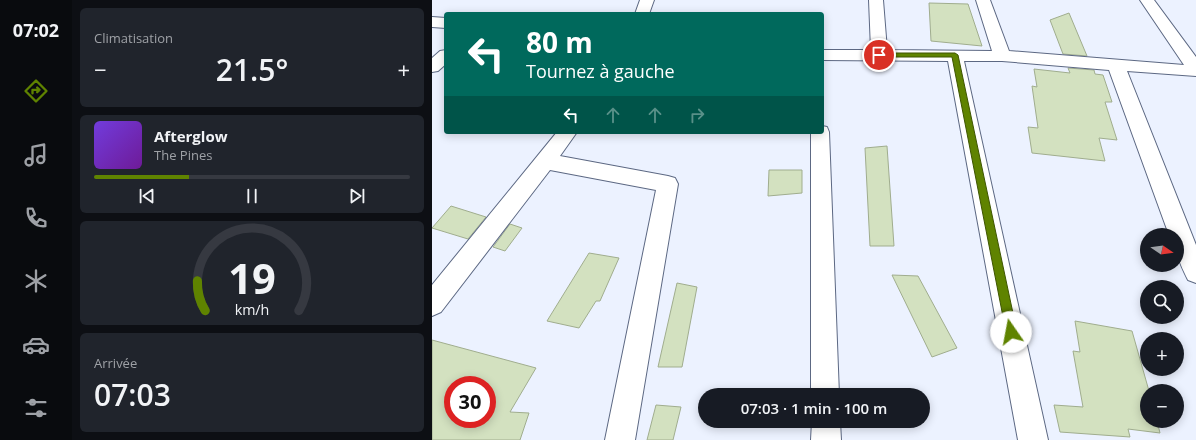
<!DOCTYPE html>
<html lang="fr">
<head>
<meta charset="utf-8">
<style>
  body { margin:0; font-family:"Open Sans",sans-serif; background:#20242c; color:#f1f3f6; height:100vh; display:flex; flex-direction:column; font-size:15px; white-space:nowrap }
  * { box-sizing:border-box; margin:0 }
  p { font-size:13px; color:#9ea1a6 }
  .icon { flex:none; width:22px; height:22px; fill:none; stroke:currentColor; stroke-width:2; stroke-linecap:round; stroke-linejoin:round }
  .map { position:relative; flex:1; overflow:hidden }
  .sheet { display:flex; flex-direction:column; gap:8px; padding:8px; background:#0d0f14; width:360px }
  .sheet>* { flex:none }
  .top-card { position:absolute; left:12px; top:12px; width:380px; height:122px; border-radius:4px; box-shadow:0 2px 10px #0003; background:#00695c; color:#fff; overflow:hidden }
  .needle { width:26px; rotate:103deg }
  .controls { position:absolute; left:708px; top:228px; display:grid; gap:8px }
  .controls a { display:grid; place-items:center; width:44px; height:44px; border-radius:50%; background:#171b24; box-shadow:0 2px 10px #0003; font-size:20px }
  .speed { position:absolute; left:12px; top:376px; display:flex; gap:8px; font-size:20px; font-weight:700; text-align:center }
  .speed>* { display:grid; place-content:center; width:52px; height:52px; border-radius:50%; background:#171b24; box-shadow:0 2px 10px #0003; line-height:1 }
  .speed .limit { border:6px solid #d22; background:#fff; color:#111 }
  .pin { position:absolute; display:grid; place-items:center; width:34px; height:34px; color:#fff; margin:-17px; border:2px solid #fff; border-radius:50%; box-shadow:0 1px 4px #0007 }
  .me { position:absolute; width:44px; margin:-22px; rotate:348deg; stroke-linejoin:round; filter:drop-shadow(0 0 3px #0008) }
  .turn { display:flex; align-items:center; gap:14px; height:84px; padding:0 16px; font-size:18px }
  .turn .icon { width:52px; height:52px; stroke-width:2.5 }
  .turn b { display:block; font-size:28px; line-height:34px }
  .lanes { display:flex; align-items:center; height:38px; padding:0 16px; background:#0003; justify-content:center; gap:20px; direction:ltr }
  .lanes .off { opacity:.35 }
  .big { font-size:30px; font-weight:600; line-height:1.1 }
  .sheet .tile { flex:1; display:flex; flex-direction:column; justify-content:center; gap:6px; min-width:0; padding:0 14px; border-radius:6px; background:#20242c }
  .sheet .dial { align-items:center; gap:0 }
  .dial svg { height:104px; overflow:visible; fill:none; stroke:#363941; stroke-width:7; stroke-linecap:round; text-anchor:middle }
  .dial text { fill:#f1f3f6; stroke:none }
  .song { display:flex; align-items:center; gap:12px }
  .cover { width:48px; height:48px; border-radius:6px; background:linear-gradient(135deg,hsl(260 70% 55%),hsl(280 70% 35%)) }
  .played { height:4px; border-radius:2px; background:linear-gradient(90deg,#5f8300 30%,#363941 30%) }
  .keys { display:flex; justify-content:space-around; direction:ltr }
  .heat { display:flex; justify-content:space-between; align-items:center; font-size:22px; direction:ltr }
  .trip { position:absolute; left:266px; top:388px; width:232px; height:40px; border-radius:20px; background:#171b24; box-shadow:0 2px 10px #0003; font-weight:600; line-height:40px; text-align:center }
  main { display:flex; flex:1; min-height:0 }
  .tabs { display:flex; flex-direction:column; width:72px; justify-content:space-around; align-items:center; background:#090b0e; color:#9ea1a6 }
  .tabs .icon { width:28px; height:28px }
  .tabs .current { color:#5f8300 }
  .tabs b { font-size:18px; color:#f1f3f6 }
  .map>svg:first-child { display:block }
  .building { fill:#d3e1c0; stroke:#a0ad8e; fill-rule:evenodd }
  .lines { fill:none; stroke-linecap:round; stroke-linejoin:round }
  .minor-casing { stroke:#5c6883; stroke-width:2 }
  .minor { fill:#fff; fill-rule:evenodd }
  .route { fill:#5f8300; stroke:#3e5500 }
</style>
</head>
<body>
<main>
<nav class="tabs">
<b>07:02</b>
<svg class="icon current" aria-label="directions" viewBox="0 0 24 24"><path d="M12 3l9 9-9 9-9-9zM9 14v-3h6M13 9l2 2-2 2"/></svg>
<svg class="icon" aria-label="music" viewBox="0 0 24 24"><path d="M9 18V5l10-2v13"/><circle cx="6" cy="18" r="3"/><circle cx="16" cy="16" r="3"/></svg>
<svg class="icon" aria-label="phone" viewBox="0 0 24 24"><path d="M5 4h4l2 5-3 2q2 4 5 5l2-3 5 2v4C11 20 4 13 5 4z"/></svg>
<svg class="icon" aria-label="climate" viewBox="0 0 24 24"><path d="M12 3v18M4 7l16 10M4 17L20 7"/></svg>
<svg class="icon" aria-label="car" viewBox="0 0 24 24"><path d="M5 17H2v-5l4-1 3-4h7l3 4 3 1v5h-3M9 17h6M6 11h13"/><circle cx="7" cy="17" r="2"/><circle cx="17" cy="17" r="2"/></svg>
<svg class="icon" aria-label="filters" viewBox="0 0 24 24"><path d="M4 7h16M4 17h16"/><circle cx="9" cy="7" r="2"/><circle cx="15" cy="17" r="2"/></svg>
</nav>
<section class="sheet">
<div class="tile"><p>Climatisation</p>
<div class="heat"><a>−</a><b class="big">21.5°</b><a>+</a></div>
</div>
<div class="tile">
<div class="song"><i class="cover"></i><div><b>Afterglow</b><p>The Pines</p></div></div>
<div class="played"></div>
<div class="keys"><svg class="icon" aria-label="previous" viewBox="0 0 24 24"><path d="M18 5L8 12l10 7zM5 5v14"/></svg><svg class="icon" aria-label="pause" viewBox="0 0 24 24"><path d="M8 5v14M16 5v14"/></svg><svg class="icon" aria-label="next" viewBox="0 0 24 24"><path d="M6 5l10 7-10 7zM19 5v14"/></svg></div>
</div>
<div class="tile dial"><svg viewBox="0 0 100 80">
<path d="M14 69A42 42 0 1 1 86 69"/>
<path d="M14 69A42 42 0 0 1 8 46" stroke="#5f8300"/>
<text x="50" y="56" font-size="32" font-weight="700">19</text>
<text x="50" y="72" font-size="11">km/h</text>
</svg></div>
<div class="tile"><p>Arrivée</p><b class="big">07:03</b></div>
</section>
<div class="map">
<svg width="764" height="440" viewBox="0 0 764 440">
  <rect width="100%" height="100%" fill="#ecf2ff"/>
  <path class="building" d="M497,3l39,1 14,42 -51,-5z
    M637,13l18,43 -24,-2 -13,-34z
    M636,68l26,2 1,4 8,1 9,27h-7l12,38 -18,-2 6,23 -73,-8 -4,-26 10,1 -6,-42 5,1 -3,-18 36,4z
    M455,146l7,100h-24l-5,-98z
    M337,170h33v23l-34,3z
    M19,206l35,11 -18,22 -36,-11z
    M78,224l12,4 -17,23 -12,-4z
    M157,253l30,5 -19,43h-4l-17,27 -32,-7z
    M460,275l26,1 39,72 -25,9z
    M245,283l20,4 -15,80h-24z
    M643,321l57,10 17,60h-2v30h10l3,12 -32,-4 2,8 -70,-5 -6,-27 29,2 -10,-56 7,1z
    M0,340l104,28 -26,44 19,1 -9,27h-88zM21,385h34v34h-34z
    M224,405l25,2 -8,33h-26z"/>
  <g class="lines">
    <defs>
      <path id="minor" d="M208,0h14l-5,14h-14z
        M437,0h14l4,50 105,1 -16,-51h14l19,51 175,14 -44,-65h14l42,57v19l-69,-5 69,174v38l-8,-3c-10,-20 -11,-23 -11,-45h-8l-60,-165 -107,-9h-38l84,379h-30l-70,-379 -126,-1v-10h49z
        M0,17l14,1v10l-14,-1z
        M14,50v14l-8,7 -6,1v-14l8,-7z
        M390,126l5,1 2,5 10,263h-28v-263h11z
        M125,132h20l-17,24 108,20 7,2 3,6 -43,256h-30l51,-250 -106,-20 -109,142 -9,4v-31z
        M380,421h28l1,19h-30z"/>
    </defs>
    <use href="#minor" class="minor-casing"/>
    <use href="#minor" class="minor"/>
  </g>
  <path class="route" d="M523,53l3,2 59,277 -2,4 -4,2 -3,-2 -2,-4 -54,-275h-73l-4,-2 4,-2z"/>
</svg>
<div class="controls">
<a><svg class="needle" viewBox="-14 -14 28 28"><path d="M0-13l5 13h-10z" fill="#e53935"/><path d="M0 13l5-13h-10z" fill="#9ea1a6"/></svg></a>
<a><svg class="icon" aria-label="search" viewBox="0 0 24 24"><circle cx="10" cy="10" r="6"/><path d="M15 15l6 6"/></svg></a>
<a>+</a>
<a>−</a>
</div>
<div class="speed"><div class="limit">30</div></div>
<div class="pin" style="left:447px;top:55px;background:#d93025"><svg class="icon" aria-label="arrive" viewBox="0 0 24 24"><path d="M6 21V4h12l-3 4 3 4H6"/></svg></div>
<svg class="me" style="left:579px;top:332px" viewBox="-20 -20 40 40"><circle r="19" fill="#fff"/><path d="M0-13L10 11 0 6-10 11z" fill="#5f8300"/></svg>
<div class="trip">07:03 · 1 min · 100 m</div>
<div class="top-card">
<div class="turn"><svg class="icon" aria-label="left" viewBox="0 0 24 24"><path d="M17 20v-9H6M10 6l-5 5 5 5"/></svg><div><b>80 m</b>Tournez à gauche</div></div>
<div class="lanes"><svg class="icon" aria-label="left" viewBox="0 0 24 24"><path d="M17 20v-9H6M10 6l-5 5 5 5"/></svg><svg class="icon off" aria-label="ahead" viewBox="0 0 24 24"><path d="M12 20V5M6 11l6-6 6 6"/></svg><svg class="icon off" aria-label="ahead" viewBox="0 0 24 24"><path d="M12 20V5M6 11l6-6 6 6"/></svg><svg class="icon off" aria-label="right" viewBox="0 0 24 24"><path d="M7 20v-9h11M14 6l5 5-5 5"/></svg></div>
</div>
</div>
</main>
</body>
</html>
